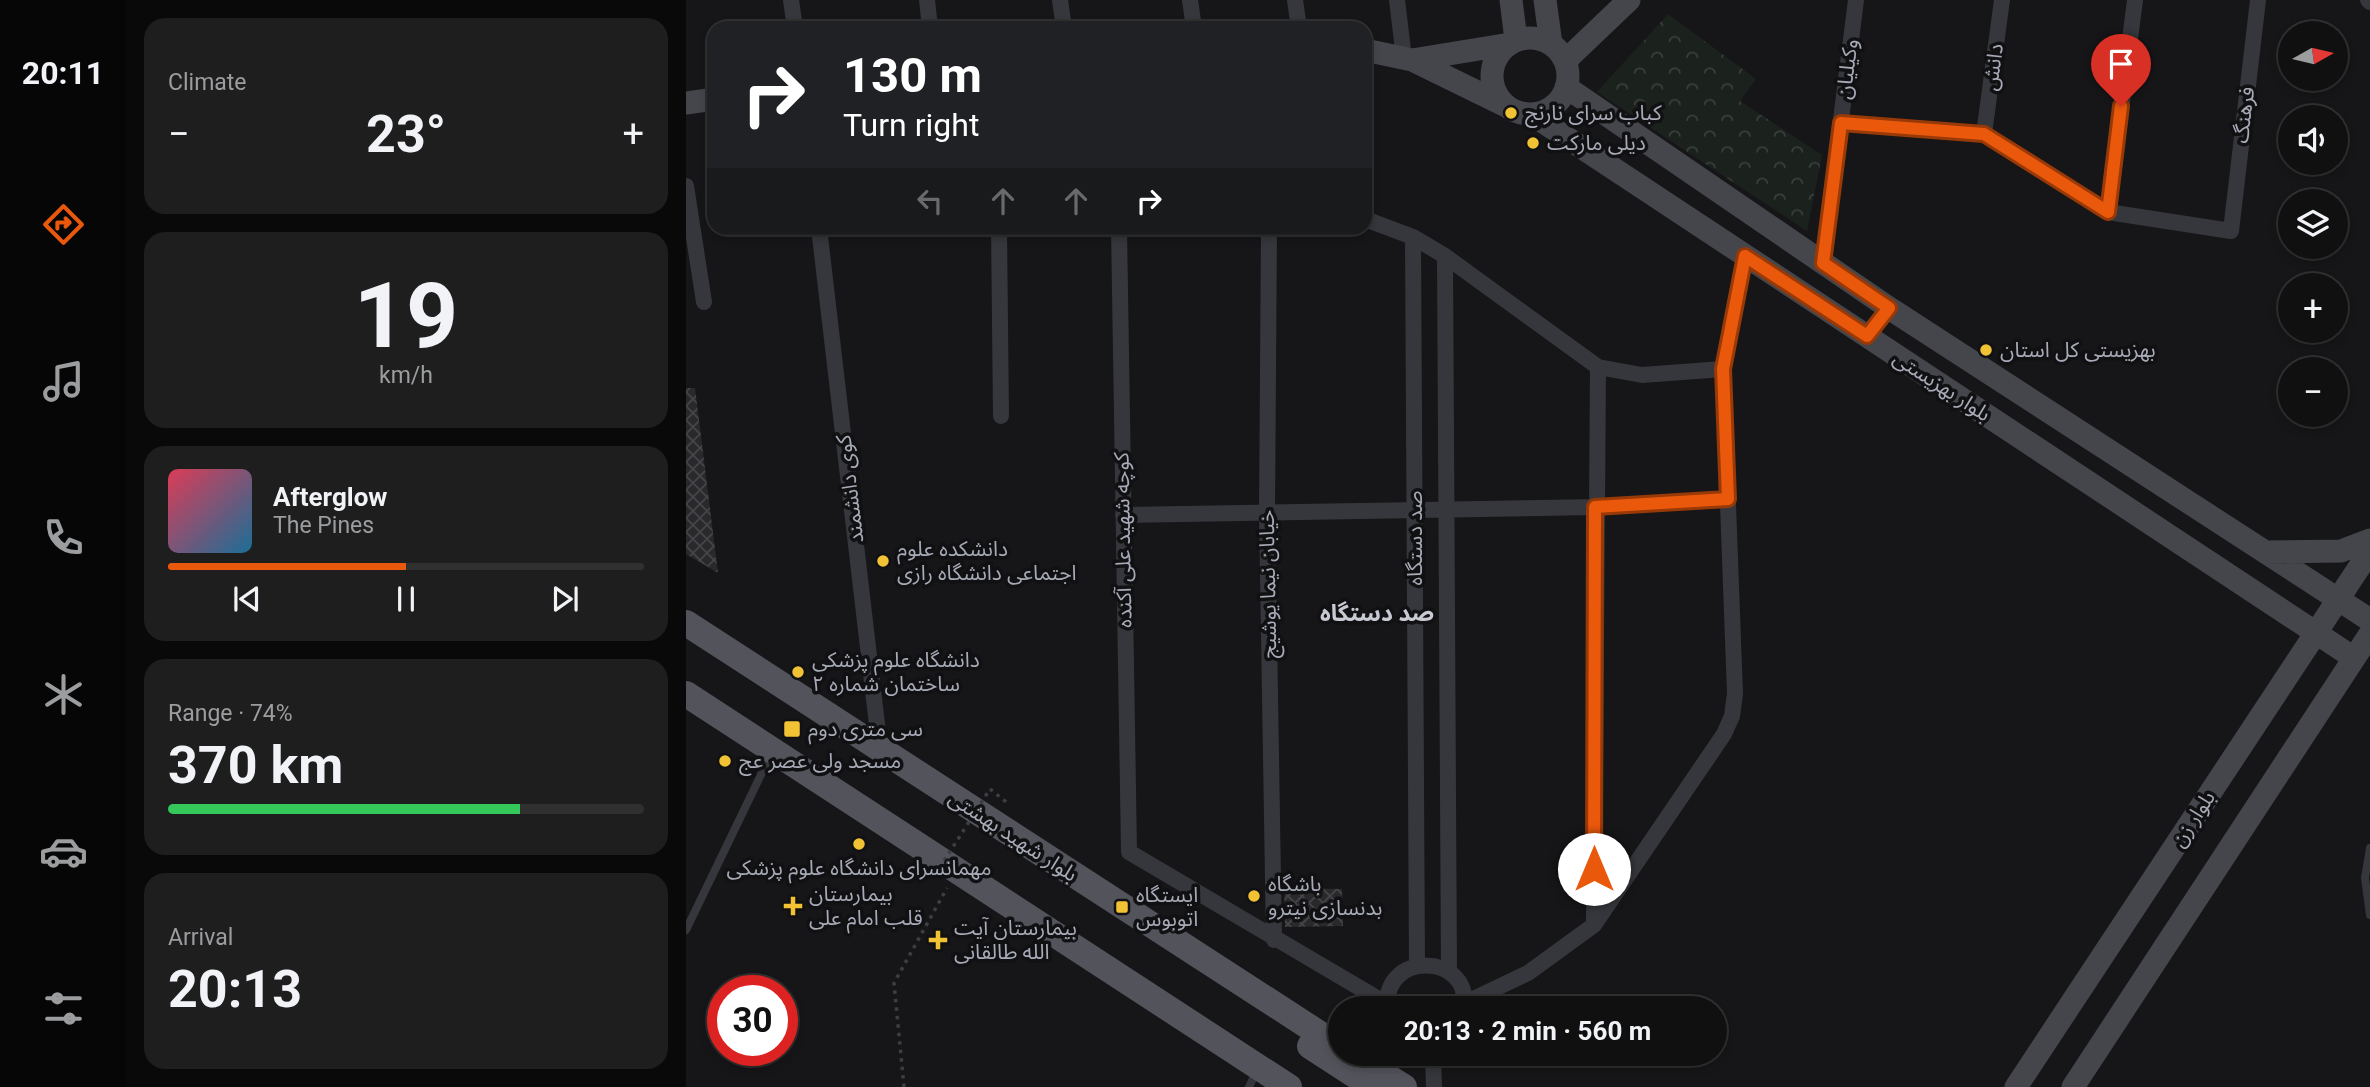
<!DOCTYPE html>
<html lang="en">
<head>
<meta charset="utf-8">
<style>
  body { margin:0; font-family:Roboto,"Noto Sans Arabic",sans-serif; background:#1e1e1f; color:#f1f3f6; height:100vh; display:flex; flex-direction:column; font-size:26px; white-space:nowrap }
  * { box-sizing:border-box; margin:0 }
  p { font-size:23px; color:#9c9d9f }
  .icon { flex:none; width:38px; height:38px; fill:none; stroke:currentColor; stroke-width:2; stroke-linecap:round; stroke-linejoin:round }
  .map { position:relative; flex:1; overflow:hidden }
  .side { display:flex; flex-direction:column; gap:18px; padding:18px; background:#090909; width:560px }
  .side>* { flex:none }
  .top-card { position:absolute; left:21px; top:21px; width:665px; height:214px; border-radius:21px; box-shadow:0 4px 10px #0003,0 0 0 2px #303031; background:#202124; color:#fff; overflow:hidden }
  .needle { width:46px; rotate:82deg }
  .tools { position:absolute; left:1592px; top:21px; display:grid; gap:14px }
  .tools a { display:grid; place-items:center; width:70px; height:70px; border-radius:50%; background:#101011; box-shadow:0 4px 10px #0003,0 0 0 2px #303031; font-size:35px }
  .speed { position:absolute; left:21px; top:975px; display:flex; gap:14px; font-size:35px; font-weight:700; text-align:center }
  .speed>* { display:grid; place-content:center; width:91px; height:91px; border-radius:50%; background:#101011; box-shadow:0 4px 10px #0003,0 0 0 2px #303031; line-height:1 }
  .speed .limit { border:10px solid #d22; background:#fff; color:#111 }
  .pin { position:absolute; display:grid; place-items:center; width:60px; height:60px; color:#fff; margin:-72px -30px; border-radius:50% 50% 50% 0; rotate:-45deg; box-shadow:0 0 7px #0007 }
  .pin .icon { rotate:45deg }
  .me { position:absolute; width:77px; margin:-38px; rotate:0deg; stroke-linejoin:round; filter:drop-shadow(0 0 5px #0008) }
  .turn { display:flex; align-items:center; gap:24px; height:147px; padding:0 21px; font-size:32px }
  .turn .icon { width:91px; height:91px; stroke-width:2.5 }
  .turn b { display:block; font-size:49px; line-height:60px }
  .lanes { display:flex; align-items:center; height:66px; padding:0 21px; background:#0003; justify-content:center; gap:35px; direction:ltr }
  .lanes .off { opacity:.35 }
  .big { font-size:52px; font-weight:700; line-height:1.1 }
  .side .card { flex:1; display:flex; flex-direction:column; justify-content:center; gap:10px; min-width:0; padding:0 24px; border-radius:21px; background:#1e1e1f }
  .side .dial { align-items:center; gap:0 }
  .dial b { font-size:91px; line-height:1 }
  .song { display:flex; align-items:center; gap:21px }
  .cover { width:84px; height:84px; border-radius:10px; background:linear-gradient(135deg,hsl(350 70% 55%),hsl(200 70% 35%)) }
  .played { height:7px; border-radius:4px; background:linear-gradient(90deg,#ea580c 50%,#303031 50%) }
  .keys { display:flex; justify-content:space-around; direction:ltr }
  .heat { display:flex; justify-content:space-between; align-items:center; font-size:38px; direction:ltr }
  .charge { height:10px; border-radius:5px; background:linear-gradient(90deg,#34c759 74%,#303031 0) }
  .trip { position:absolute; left:642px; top:996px; width:399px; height:70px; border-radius:35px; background:#101011; box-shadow:0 4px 10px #0003,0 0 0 2px #303031; font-weight:700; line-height:70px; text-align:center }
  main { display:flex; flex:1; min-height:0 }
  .dock { display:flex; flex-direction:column; width:126px; justify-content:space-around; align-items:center; background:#060607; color:#9c9d9f }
  .dock .icon { width:49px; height:49px }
  .dock .selected { color:#ea580c }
  .dock b { font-size:32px; color:#f1f3f6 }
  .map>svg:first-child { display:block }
  .park { fill:url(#park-crowns) }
  .building { fill:url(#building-cross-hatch) }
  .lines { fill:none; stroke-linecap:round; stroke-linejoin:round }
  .path { stroke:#3c3e43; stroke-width:3.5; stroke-dasharray:3.5 5; stroke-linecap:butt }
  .lane { stroke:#36373c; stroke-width:8 }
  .street { stroke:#36373c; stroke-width:16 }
  .secondary { stroke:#44464c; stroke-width:23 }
  .primary { stroke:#52535b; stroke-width:26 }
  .path-bridge { stroke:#3c3e43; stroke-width:3.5; stroke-dasharray:3.5 5; stroke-linecap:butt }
  .route-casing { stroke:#983908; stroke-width:18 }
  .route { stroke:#ea580c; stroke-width:12 }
  .poi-dot { fill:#f1c334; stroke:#111012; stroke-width:2.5 }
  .labels { text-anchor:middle; stroke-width:7; stroke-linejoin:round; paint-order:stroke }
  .street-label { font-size:21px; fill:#a7abb7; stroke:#111012 }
  .poi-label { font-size:21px; fill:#a7abb7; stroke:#111012; text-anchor:start }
  .neighbourhood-label { font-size:23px; font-weight:bold; fill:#c8cad3; stroke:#111012 }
</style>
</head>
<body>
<main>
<nav class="dock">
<b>20:11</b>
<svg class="icon selected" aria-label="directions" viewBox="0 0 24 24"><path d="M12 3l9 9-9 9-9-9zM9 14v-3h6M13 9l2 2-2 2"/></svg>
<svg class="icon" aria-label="music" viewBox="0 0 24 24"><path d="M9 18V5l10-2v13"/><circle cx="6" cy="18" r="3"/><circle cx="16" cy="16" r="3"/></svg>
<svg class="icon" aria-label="phone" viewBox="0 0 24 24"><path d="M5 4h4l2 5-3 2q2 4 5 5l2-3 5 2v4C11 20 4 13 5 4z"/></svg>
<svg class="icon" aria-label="climate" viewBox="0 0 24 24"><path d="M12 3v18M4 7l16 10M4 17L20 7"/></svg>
<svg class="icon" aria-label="car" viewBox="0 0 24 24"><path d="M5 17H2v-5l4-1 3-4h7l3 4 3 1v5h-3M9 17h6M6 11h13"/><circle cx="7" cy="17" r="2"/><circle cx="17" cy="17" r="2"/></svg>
<svg class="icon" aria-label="filters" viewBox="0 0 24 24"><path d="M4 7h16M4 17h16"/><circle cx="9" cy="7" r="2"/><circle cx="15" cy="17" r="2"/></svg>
</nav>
<section class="side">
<div class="card"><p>Climate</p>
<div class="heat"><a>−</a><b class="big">23°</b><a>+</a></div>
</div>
<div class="card dial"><b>19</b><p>km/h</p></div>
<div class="card">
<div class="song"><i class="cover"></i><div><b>Afterglow</b><p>The Pines</p></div></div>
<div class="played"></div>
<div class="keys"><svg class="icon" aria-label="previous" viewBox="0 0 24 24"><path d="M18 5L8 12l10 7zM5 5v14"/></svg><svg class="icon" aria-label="pause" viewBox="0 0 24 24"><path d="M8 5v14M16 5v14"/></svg><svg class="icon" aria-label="next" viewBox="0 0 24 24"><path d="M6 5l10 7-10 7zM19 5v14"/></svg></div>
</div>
<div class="card"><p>Range · 74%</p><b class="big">370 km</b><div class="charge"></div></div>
<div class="card"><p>Arrival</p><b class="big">20:13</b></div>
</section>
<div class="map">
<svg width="1684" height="1087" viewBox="0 0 1684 1087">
  <defs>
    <pattern id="park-crowns" width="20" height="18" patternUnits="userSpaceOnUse" patternTransform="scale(1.75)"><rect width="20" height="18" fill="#1b221d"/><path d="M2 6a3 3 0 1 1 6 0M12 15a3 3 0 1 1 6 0" fill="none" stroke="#393f3c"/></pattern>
    <pattern id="building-cross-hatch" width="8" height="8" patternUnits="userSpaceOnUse" patternTransform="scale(1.75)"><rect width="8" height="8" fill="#29282b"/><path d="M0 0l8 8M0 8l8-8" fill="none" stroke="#454448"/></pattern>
  </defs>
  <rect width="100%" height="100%" fill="#161517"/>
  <path class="park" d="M982,14l88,65 -16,22 82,54 -15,76 -210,-139z"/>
  <path class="building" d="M0,388h9l23,185 -32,-19z
    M598,888l58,1 1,37 -58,1z"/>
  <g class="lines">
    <path class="path" d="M304,789l20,16
      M218,1087l-10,-104 53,-95"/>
    <path class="lane" d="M1684,848l-5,30 5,37
      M0,930l85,-176
      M563,1087l8,-17"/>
    <path class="street" d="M105,0l4,28
      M241,0l3,28
      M374,0l4,28
      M504,0l4,28
      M609,0l4,28
      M711,0l7,58
      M1682,0l2,2
      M1155,123l143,11 124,78 123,19 27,-231
      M1298,134l18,-134
      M0,186l18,116
      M1422,212l27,-212
      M679,219l48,18 32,19 153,111 44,8 81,-6 22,-113
      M133,228l61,522
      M313,228l2,188
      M433,228l10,624 258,152
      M583,228l-2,284 7,428
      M727,237l4,728
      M759,256l4,715
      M1137,263l33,-263
      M437,515l472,-8 133,-8
      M908,924l4,-557
      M779,1003l63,-30 66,-48 130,-191 8,-18 3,-22 -12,-325
      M702,1008c-7,-57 84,-56 76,0
      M747,1054l1,33"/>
    <path class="secondary" d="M825,0l5,40
      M859,0l6,44
      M806 76a38 38 0 1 1 76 0a38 38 0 1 1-76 0Z
      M679,50l47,10 92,45
      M726,60l98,-16
      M879,61l64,-61
      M880,87l323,221 481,312
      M0,103l28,-4
      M845,114l823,544
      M1581,552l74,-1 29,-11
      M1330,1087l354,-536
      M1387,1087l297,-453"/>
    <path class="primary" d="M0,623l654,424
      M0,694l603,393
      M624,1046l63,41
      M672,1058l46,29"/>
    <path class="path-bridge" d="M249,875l55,-86"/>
  </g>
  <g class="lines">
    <defs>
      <path id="route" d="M908,869l1,-362 133,-8 -5,-130 22,-113 122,80 22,-28 -66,-45 18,-140 143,11 124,78 13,-106"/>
    </defs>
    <use href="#route" class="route-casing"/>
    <use href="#route" class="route"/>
  </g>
  <g class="poi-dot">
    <circle cx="825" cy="113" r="7"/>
    <circle cx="847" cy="143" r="7"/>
    <circle cx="1300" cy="350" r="7"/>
    <circle cx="197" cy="561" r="7"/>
    <circle cx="112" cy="672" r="7"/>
    <rect x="97" y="720" width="18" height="18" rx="3.5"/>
    <circle cx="39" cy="761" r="7"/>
    <circle cx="173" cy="844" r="7"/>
    <circle cx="568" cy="896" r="7"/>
    <path d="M103.5 895.5h7v7h7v7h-7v7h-7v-7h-7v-7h7z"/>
    <rect x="429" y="900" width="14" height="14" rx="3.5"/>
    <path d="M248.5 929.5h7v7h7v7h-7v7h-7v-7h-7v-7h7z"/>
  </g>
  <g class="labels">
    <g class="street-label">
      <text transform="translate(1307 67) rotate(-82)" y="7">دانش</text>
      <text transform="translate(1161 69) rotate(-83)" y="7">وکیلیان</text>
      <text transform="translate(1558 115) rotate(-83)" y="7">فرهنگ</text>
      <text transform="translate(1256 386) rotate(33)" y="7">بلوار بهزیستی</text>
      <text transform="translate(164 489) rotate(-97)" y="7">کوی دانشمند</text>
      <text transform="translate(729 538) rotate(-90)" y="7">صد دستگاه</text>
      <text transform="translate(437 540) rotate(-91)" y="7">کوچه شهید علی آکنده</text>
      <text transform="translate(582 584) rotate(-91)" y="7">خیابان نیما یوشیج</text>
      <text transform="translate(1507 819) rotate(-57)" y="7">بلوار زن</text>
      <text transform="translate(327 836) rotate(33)" y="7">بلوار شهید بهشتی</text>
    </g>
    <g class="poi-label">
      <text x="839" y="120">کباب سرای نارنج</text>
      <text x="861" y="150">دیلی مارکت</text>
      <text x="1314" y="357">بهزیستی کل استان</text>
      <text x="211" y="556">دانشکده علوم<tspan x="211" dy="24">اجتماعی دانشگاه رازی</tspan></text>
      <text x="126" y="667">دانشگاه علوم پزشکی<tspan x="126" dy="24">ساختمان شماره ۲</tspan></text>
      <text x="122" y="736">سی متری دوم</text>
      <text x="53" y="768">مسجد ولی عصر عج</text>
      <text x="173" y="875" text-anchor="middle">مهمانسرای دانشگاه علوم پزشکی</text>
      <text x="582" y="891">باشگاه<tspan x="582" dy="24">بدنسازی نیترو</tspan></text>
      <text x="123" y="901">بیمارستان<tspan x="123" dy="24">قلب امام علی</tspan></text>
      <text x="450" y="902">ایستگاه<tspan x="450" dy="24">اتوبوس</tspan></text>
      <text x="268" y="935">بیمارستان آیت<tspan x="268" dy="24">الله طالقانی</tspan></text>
    </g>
    <g class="neighbourhood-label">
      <text x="691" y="621">صد دستگاه</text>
    </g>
  </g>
</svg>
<div class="tools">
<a><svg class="needle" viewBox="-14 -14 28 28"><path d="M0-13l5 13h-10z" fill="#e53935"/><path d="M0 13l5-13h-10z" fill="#9c9d9f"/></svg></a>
<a><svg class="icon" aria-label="sound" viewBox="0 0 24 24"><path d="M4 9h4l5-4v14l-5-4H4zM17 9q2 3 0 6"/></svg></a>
<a><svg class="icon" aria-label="layers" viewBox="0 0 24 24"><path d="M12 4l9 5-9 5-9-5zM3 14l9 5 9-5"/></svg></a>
<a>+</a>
<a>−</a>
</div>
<div class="speed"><div class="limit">30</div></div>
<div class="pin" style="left:1435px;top:106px;background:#d93025"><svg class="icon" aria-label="arrive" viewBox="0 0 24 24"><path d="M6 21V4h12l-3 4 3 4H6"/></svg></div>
<svg class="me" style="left:908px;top:869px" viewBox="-20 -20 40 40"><circle r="19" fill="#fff"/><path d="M0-13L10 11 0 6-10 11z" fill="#ea580c"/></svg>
<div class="trip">20:13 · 2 min · 560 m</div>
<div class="top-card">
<div class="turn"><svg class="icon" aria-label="right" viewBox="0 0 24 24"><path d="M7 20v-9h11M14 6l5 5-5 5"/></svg><div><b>130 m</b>Turn right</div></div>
<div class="lanes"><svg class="icon off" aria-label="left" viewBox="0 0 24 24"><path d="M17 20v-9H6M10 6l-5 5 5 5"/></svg><svg class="icon off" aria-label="ahead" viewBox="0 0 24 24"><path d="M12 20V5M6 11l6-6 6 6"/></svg><svg class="icon off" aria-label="ahead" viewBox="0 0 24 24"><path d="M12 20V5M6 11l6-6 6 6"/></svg><svg class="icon" aria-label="right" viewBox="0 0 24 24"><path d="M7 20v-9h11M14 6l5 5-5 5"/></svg></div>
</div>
</div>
</main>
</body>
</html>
